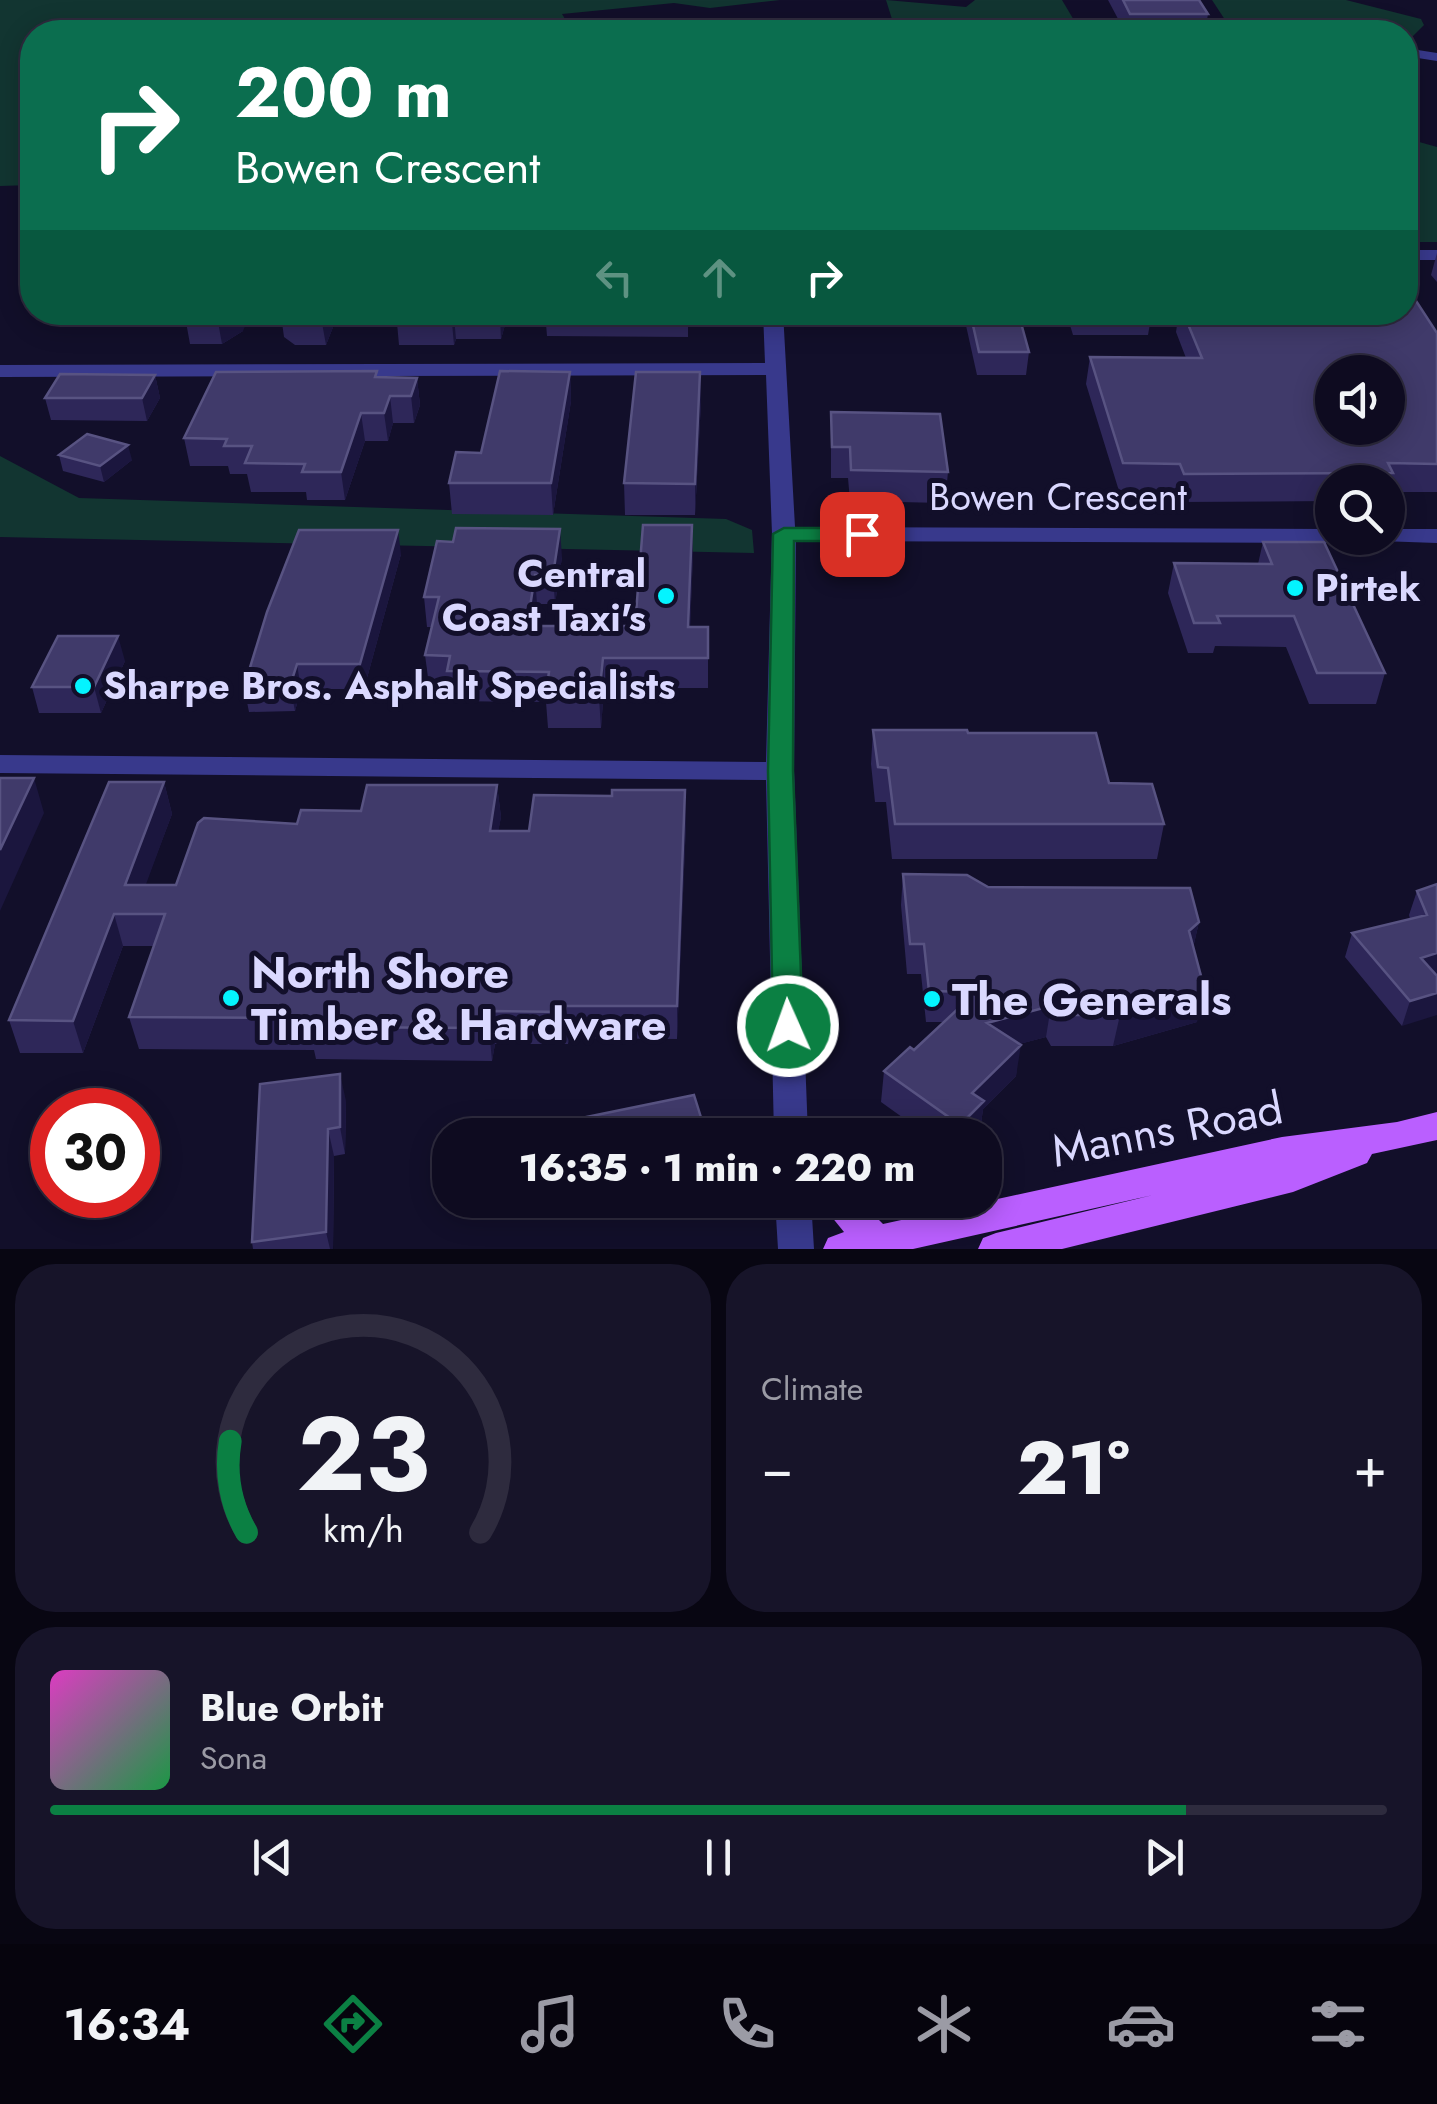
<!DOCTYPE html>
<html lang="en">
<head>
<meta charset="utf-8">
<style>
  body { margin:0; font-family:Jost,sans-serif; background:#171429; color:#f1f3f6; height:100vh; display:flex; flex-direction:column; font-size:38px; white-space:nowrap }
  * { box-sizing:border-box; margin:0 }
  p { font-size:32px; color:#9b9ba5 }
  .icon { flex:none; width:55px; height:55px; fill:none; stroke:currentColor; stroke-width:2; stroke-linecap:round; stroke-linejoin:round }
  .map { position:relative; height:1249px; overflow:hidden }
  .panel { display:flex; flex-direction:column; gap:15px; padding:15px; background:#080612; flex:1 }
  .panel>* { flex:none }
  .hud { position:absolute; left:20px; top:20px; width:1398px; height:305px; border-radius:40px; box-shadow:0 5px 25px #0003,0 0 0 2px #2e2b3e; background:#0b6e4f; color:#fff; overflow:hidden }
  .fabs { position:absolute; left:1315px; top:355px; display:grid; gap:20px }
  .fabs a { display:grid; place-items:center; width:90px; height:90px; border-radius:50%; background:#0e0b20; box-shadow:0 5px 25px #0003,0 0 0 2px #2e2b3e; font-size:50px }
  .speed { position:absolute; left:30px; top:1088px; display:flex; gap:20px; font-size:50px; font-weight:700; text-align:center }
  .speed>* { display:grid; place-content:center; width:130px; height:130px; border-radius:50%; background:#0e0b20; box-shadow:0 5px 25px #0003,0 0 0 2px #2e2b3e; line-height:1 }
  .speed .limit { border:15px solid #d22; background:#fff; color:#111 }
  .pin { position:absolute; display:grid; place-items:center; width:85px; height:85px; color:#fff; margin:-42px; border-radius:20px; box-shadow:0 5px 15px #0006 }
  .me { position:absolute; width:110px; margin:-55px; rotate:358deg; stroke-linejoin:round; filter:drop-shadow(0 0 8px #0008) }
  .turn { display:flex; align-items:center; gap:35px; height:210px; padding:0 50px; font-size:45px }
  .turn .icon { width:130px; height:130px; stroke-width:2.5 }
  .turn b { display:block; font-size:70px; line-height:85px }
  .lanes { display:flex; align-items:center; height:95px; padding:0 50px; background:#0003; justify-content:center; gap:50px; direction:ltr }
  .lanes .off { opacity:.35 }
  .big { font-size:75px; font-weight:800; line-height:1.1 }
  .panel .card { flex:1; display:flex; flex-direction:column; justify-content:center; gap:15px; min-width:0; padding:0 35px; border-radius:40px; background:#171429 }
  .panel .dial { align-items:center; gap:0 }
  .dial svg { height:260px; overflow:visible; fill:none; stroke:#2e2b3e; stroke-width:7; stroke-linecap:round; text-anchor:middle }
  .dial text { fill:#f1f3f6; stroke:none }
  .song { display:flex; align-items:center; gap:30px }
  .cover { width:120px; height:120px; border-radius:15px; background:linear-gradient(135deg,hsl(310 70% 55%),hsl(140 70% 35%)) }
  .played { height:10px; border-radius:5px; background:linear-gradient(90deg,#0b8043 85%,#2e2b3e 85%) }
  .keys { display:flex; justify-content:space-around; direction:ltr }
  .heat { display:flex; justify-content:space-between; align-items:center; font-size:55px; direction:ltr }
  .panel .tiles { flex:1; display:grid; gap:15px; grid-template-columns:1fr 1fr }
  .card:last-child { grid-column:span 2 }
  .trip { position:absolute; left:432px; top:1118px; width:570px; height:100px; border-radius:40px; background:#0e0b20; box-shadow:0 5px 25px #0003,0 0 0 2px #2e2b3e; font-weight:800; line-height:100px; text-align:center }
  .dock { display:flex; height:160px; justify-content:space-around; align-items:center; background:#06040d; color:#9b9ba5 }
  .dock .icon { width:70px; height:70px }
  .dock .on { color:#0b8043 }
  .dock b { font-size:45px; color:#f1f3f6 }
  .map>svg:first-child { display:block }
  .green { fill:#123531 }
  .lines { fill:none; stroke-linecap:round; stroke-linejoin:round }
  .minor { fill:#38398c; fill-rule:evenodd }
  .major { fill:#ba5fff; fill-rule:evenodd }
  .wall { fill:#2e2759 }
  .shaded-wall { fill:#1b163e }
  .building { fill:#403a6a; stroke:#585382; stroke-width:2.5; fill-rule:evenodd }
  .route { fill:#0b8043; stroke:#07532c; stroke-width:2.5 }
  .poi-dot { fill:#04f4ff; stroke:#120f2a; stroke-width:4 }
  .labels { text-anchor:middle; stroke-width:10; stroke-linejoin:round; paint-order:stroke }
  .street-label { font-size:38px; fill:#dad8ff; stroke:#120f2a }
  .poi-label { font-size:38px; font-weight:bold; fill:#dad8ff; stroke:#120f2a; text-anchor:start }
  .near-poi-label { font-size:45px; font-weight:bold; fill:#dad8ff; stroke:#120f2a; text-anchor:start }
  .near-street-label { font-size:45px; fill:#dad8ff; stroke:#120f2a }
</style>
</head>
<body>
<div class="map">
<svg width="1437" height="1249" viewBox="0 0 1437 1249">
  <rect width="100%" height="100%" fill="#120f2a"/>
  <path class="green" d="M0,0h780l-70,8 -36,-5 -112,11 11,18h-541v153l-32,1z
    M886,0l80,7 9,-7h87l19,32h-185z
    M1212,0h134l75,19 3,6 -19,19v-12h-172z
    M1405,138l32,9v95h-32z
    M0,456l79,42 647,21 26,11 2,23 -754,-16z"/>
  <g class="lines">
    <path class="minor" d="M1405,48l32,5v8l-32,-5z
      M1405,250h32v10h-32z
      M763,312h20l12,215 537,2v9h11l-11,5 -536,-2 -2,230 14,364h-34l-8,-355 -766,-7v-18l766,7 6,-228 -6,-159 -766,2v-12l765,-2z
      M1388,529h49v14l-57,-2 -3,-3h11z
      M775,1200h36l3,49h-36z"/>
    <path class="major" d="M1437,1112v28l-65,14 -5,9 -74,29 -231,57h-84l5,-11 13,-5 157,-38 -240,54h-90l5,-11 16,-6 -26,-32h41l24,24 399,-87 115,-15z"/>
  </g>
  <path class="wall" d="M1108,0h91l9,14 -3,18h-80z
    M1437,253v29l-6,-7z
    M191,312l52,19 -21,13h-32l-4,-22z
    M339,312l-13,33h-31l-11,-8 -3,-22z
    M400,312l107,6 -6,21h-45l-2,6h-55l-2,-22z
    M545,312h160l-1,13h-16v12l-141,-1z
    M963,312h55l11,40 -3,23h-49z
    M1066,312h86l-4,23h-75z
    M1179,312h226l32,21v159h-49v-10h-56v19l-153,1 -4,-10 -56,-1 -33,-107 4,-27 96,1 -10,-26z
    M570,372l1,29 -18,114 -101,-1 -3,-31z
    M155,375l5,23 -13,23 -96,-1 -6,-22z
    M378,377l39,1 3,27 -6,18h-21l-5,18h-23l-20,59h-38l-1,-8h-55l-4,-18h-17l-2,-8h-38l-6,-28z
    M701,402l-6,113h-70l-1,-32z
    M831,412l117,60 -3,31 -95,-2 -2,-23h-17z
    M59,455l73,5 -28,22 -41,-11z
    M1263,542l122,131 -9,31h-67l-23,-57 -71,-1 -2,7h-25l-20,-60 6,-30 84,1z
    M401,554l-37,135h-63l-6,22 -46,1 -5,-25z
    M693,554l-3,73h18v61h-104l-3,40h-53l-2,-26 -96,-1 -1,-16h-20l-4,-30 7,-28h-5l-3,-30 138,-40 -7,47h-18l-3,22h101z
    M125,661l-24,52h-62l-7,-26z
    M873,730l95,3 196,91 -7,35h-265l-6,-57h-11l-4,-38z
    M164,782l8,32 -27,71h31l121,-61 200,-39 4,32 -3,14h31l157,-9 -9,217 -108,-1 -1,6h-73l-3,17 -176,-2 -2,-9 -175,-1 -10,-32 25,-71h-31l-40,107h-63l-11,-33z
    M903,874l296,48 -6,26 4,74 -84,24h-62l-5,-9 -27,7 -3,32 -33,33 -3,23 -3,3h-50l-46,-33 3,-31 30,-21 30,-28h-18l-5,-48h-14l-6,-69z
    M1437,884l-2,90 -33,52 -57,-69 7,-24 58,-14 -1,-4 8,-24z
    M346,1101l-1,53 -11,2 -1,93h-80l-1,-7z"/>
  <path class="shaded-wall" d="M234,312h17l-8,19 -21,13 -4,-22z
    M327,312h12l-13,33 -4,-22z
    M501,312h5l1,6 -6,21 -1,-22z
    M454,317l2,22 -2,6 -2,-22z
    M570,372l1,29 -18,114 -2,-32z
    M700,372l1,30 -6,113v-31z
    M155,375l5,23 -13,23 -5,-23z
    M417,378l3,27 -6,18 -3,-27z
    M390,396l3,27 -5,18 -4,-28z
    M361,413l4,28 -20,59 -4,-28z
    M128,445l4,15 -28,22 -4,-16z
    M692,525l1,29 -4,102 -1,-29z
    M560,529l2,28 -7,47 -2,-29z
    M398,530l3,24 -37,135 -4,-25z
    M535,575l2,29 -8,52 -2,-30z
    M118,636l7,25 -24,52 -7,-26z
    M603,658l1,30 -3,40 -2,-30z
    M297,664l4,25 -6,22 -5,-25z
    M34,778l10,35 -44,98v-61z
    M164,782l8,32 -37,100 -10,-29z
    M497,785l4,32 -8,45 -3,-31z
    M685,790l1,32 -9,217v-33z
    M114,914l9,32 -40,107 -10,-32z
    M1199,922l-7,30 -3,-21z
    M1437,953v21l-24,9 8,-25z
    M1205,991l-8,31 -84,24 7,-31z
    M1437,993v22l-35,11 8,-25z
    M566,1006l3,32 -1,6 -3,-32z
    M1051,1006l-5,31 -63,17 4,-31z
    M491,1011l4,33 -3,17 -3,-33z
    M1021,1045l-5,31 -33,33 -3,23 -3,3h-18l1,-10 12,-32z
    M340,1074l6,27 -1,53 -5,-27z
    M704,1127v8h-12v-5z
    M328,1129l6,27 -1,93h-3l-4,-17z
    M582,1200h39l-38,8z"/>
  <path class="building" d="M1123,0h76l9,14h-78z
    M708,23h148l2,9h-151z
    M1005,25h27l3,7h-27z
    M1405,284l32,49v131l-49,-1 5,10 -209,1 -4,-10 -57,-1 -33,-106 112,1 -19,-46h222zM1332,372h56v56h-56z
    M191,312h43l-16,10h-32z
    M282,312h45l-5,11h-31l-10,-8z
    M400,312h101l-1,5h-46l-2,6h-55z
    M970,312h48l11,40h-50z
    M1076,312h76v1h-76z
    M377,371l-2,6 42,1 -6,18h-21l-6,17h-23l-20,59h-39l3,-8 -60,-1 7,-17h-28l3,-7 -43,-1 32,-66z
    M500,371l70,1 -19,111h-102l7,-31 25,1z
    M636,372h64l-5,112 -71,-1z
    M60,374l95,1 -13,23h-97z
    M831,412l109,2 8,58 -97,-2 -1,-23h-18z
    M87,434l41,11 -28,21 -41,-11z
    M643,525h49l-4,102h20v31h-105l-4,40h-54l4,-26 -102,-1 3,-15 -25,-1 14,-58h-15l13,-56 16,1 3,-14 104,1 -7,46h-18l-8,51h108z
    M299,530h99l-38,134h-63l-7,22 -46,1 23,-75z
    M1263,542h61l61,131h-68l-23,-57h-77l3,7h-26l-20,-60 98,1z
    M58,636h60l-24,51h-62z
    M873,730h94l1,3h128l13,50 43,1 12,40h-269l-7,-56 -10,-1z
    M0,778h34l-34,72z
    M109,782h55l-39,103h51l22,-62 6,-5 93,6 4,-14 60,1 6,-26h130l-7,46h39l5,-36 78,1v-6h73l-8,216h-111l-1,6 -74,-1 -2,17 -179,-1 2,-9 -183,-1 36,-103h-51l-41,107 -64,-1z
    M903,874l64,1 21,12 202,1 9,34 -10,9 16,60 -85,24h-63l-6,-9 -64,17 34,22 -49,48 12,8 -24,24 -76,-54 26,-24 4,3 62,-58 -47,-1 -5,-47h-14z
    M1437,884v69l-16,5 16,18v17l-27,8 -58,-68 75,-18 -10,-24z
    M340,1074v53l-12,2 -2,103 -74,10 8,-158z
    M694,1095l10,32 -12,3 1,5h-122l-4,-14z"/>
  <path class="route" d="M784,528h78l11,6 -11,7h-68l-1,230 10,255 -5,8 -10,4 -10,-4 -5,-8 -5,-255 5,-237z"/>
  <g class="poi-dot">
    <circle cx="1295" cy="588" r="10"/>
    <circle cx="666" cy="596" r="10"/>
    <circle cx="83" cy="686" r="10"/>
    <circle cx="231" cy="998" r="10"/>
    <circle cx="932" cy="999" r="10"/>
  </g>
  <g class="labels">
    <g class="street-label">
      <text x="1058" y="510">Bowen Crescent</text>
    </g>
    <g class="poi-label">
      <text x="646" y="587" text-anchor="end">Central<tspan x="646" dy="44">Coast Taxi's</tspan></text>
      <text x="1315" y="601">Pirtek</text>
      <text x="103" y="699">Sharpe Bros. Asphalt Specialists</text>
    </g>
    <g class="near-poi-label">
      <text x="251" y="988">North Shore<tspan x="251" dy="52">Timber &amp; Hardware</tspan></text>
      <text x="952" y="1015">The Generals</text>
    </g>
    <g class="near-street-label">
      <text transform="translate(1167 1129) rotate(-11)" y="16">Manns Road</text>
    </g>
  </g>
</svg>
<div class="fabs">
<a><svg class="icon" aria-label="sound" viewBox="0 0 24 24"><path d="M4 9h4l5-4v14l-5-4H4zM17 9q2 3 0 6"/></svg></a>
<a><svg class="icon" aria-label="search" viewBox="0 0 24 24"><circle cx="10" cy="10" r="6"/><path d="M15 15l6 6"/></svg></a>
</div>
<div class="speed"><div class="limit">30</div></div>
<div class="pin" style="left:862px;top:534px;background:#d93025"><svg class="icon" aria-label="arrive" viewBox="0 0 24 24"><path d="M6 21V4h12l-3 4 3 4H6"/></svg></div>
<svg class="me" style="left:788px;top:1026px" viewBox="-20 -20 40 40"><circle r="17" fill="#0b8043" stroke="#fff" stroke-width="3"/><path d="M0-11L8 9 0 5-8 9z" fill="#fff"/></svg>
<div class="trip">16:35 · 1 min · 220 m</div>
<div class="hud">
<div class="turn"><svg class="icon" aria-label="right" viewBox="0 0 24 24"><path d="M7 20v-9h11M14 6l5 5-5 5"/></svg><div><b>200 m</b>Bowen Crescent</div></div>
<div class="lanes"><svg class="icon off" aria-label="left" viewBox="0 0 24 24"><path d="M17 20v-9H6M10 6l-5 5 5 5"/></svg><svg class="icon off" aria-label="ahead" viewBox="0 0 24 24"><path d="M12 20V5M6 11l6-6 6 6"/></svg><svg class="icon" aria-label="right" viewBox="0 0 24 24"><path d="M7 20v-9h11M14 6l5 5-5 5"/></svg></div>
</div>
</div>
<section class="panel">
<div class="tiles">
<div class="card dial"><svg viewBox="0 0 100 80">
<path d="M14 69A42 42 0 1 1 86 69"/>
<path d="M14 69A42 42 0 0 1 9 41" stroke="#0b8043"/>
<text x="50" y="56" font-size="32" font-weight="700">23</text>
<text x="50" y="72" font-size="11">km/h</text>
</svg></div>
<div class="card"><p>Climate</p>
<div class="heat"><a>−</a><b class="big">21°</b><a>+</a></div>
</div>
<div class="card">
<div class="song"><i class="cover"></i><div><b>Blue Orbit</b><p>Sona</p></div></div>
<div class="played"></div>
<div class="keys"><svg class="icon" aria-label="previous" viewBox="0 0 24 24"><path d="M18 5L8 12l10 7zM5 5v14"/></svg><svg class="icon" aria-label="pause" viewBox="0 0 24 24"><path d="M8 5v14M16 5v14"/></svg><svg class="icon" aria-label="next" viewBox="0 0 24 24"><path d="M6 5l10 7-10 7zM19 5v14"/></svg></div>
</div>
</div>
</section>
<nav class="dock">
<b>16:34</b>
<svg class="icon on" aria-label="directions" viewBox="0 0 24 24"><path d="M12 3l9 9-9 9-9-9zM9 14v-3h6M13 9l2 2-2 2"/></svg>
<svg class="icon" aria-label="music" viewBox="0 0 24 24"><path d="M9 18V5l10-2v13"/><circle cx="6" cy="18" r="3"/><circle cx="16" cy="16" r="3"/></svg>
<svg class="icon" aria-label="phone" viewBox="0 0 24 24"><path d="M5 4h4l2 5-3 2q2 4 5 5l2-3 5 2v4C11 20 4 13 5 4z"/></svg>
<svg class="icon" aria-label="climate" viewBox="0 0 24 24"><path d="M12 3v18M4 7l16 10M4 17L20 7"/></svg>
<svg class="icon" aria-label="car" viewBox="0 0 24 24"><path d="M5 17H2v-5l4-1 3-4h7l3 4 3 1v5h-3M9 17h6M6 11h13"/><circle cx="7" cy="17" r="2"/><circle cx="17" cy="17" r="2"/></svg>
<svg class="icon" aria-label="filters" viewBox="0 0 24 24"><path d="M4 7h16M4 17h16"/><circle cx="9" cy="7" r="2"/><circle cx="15" cy="17" r="2"/></svg>
</nav>
</body>
</html>
